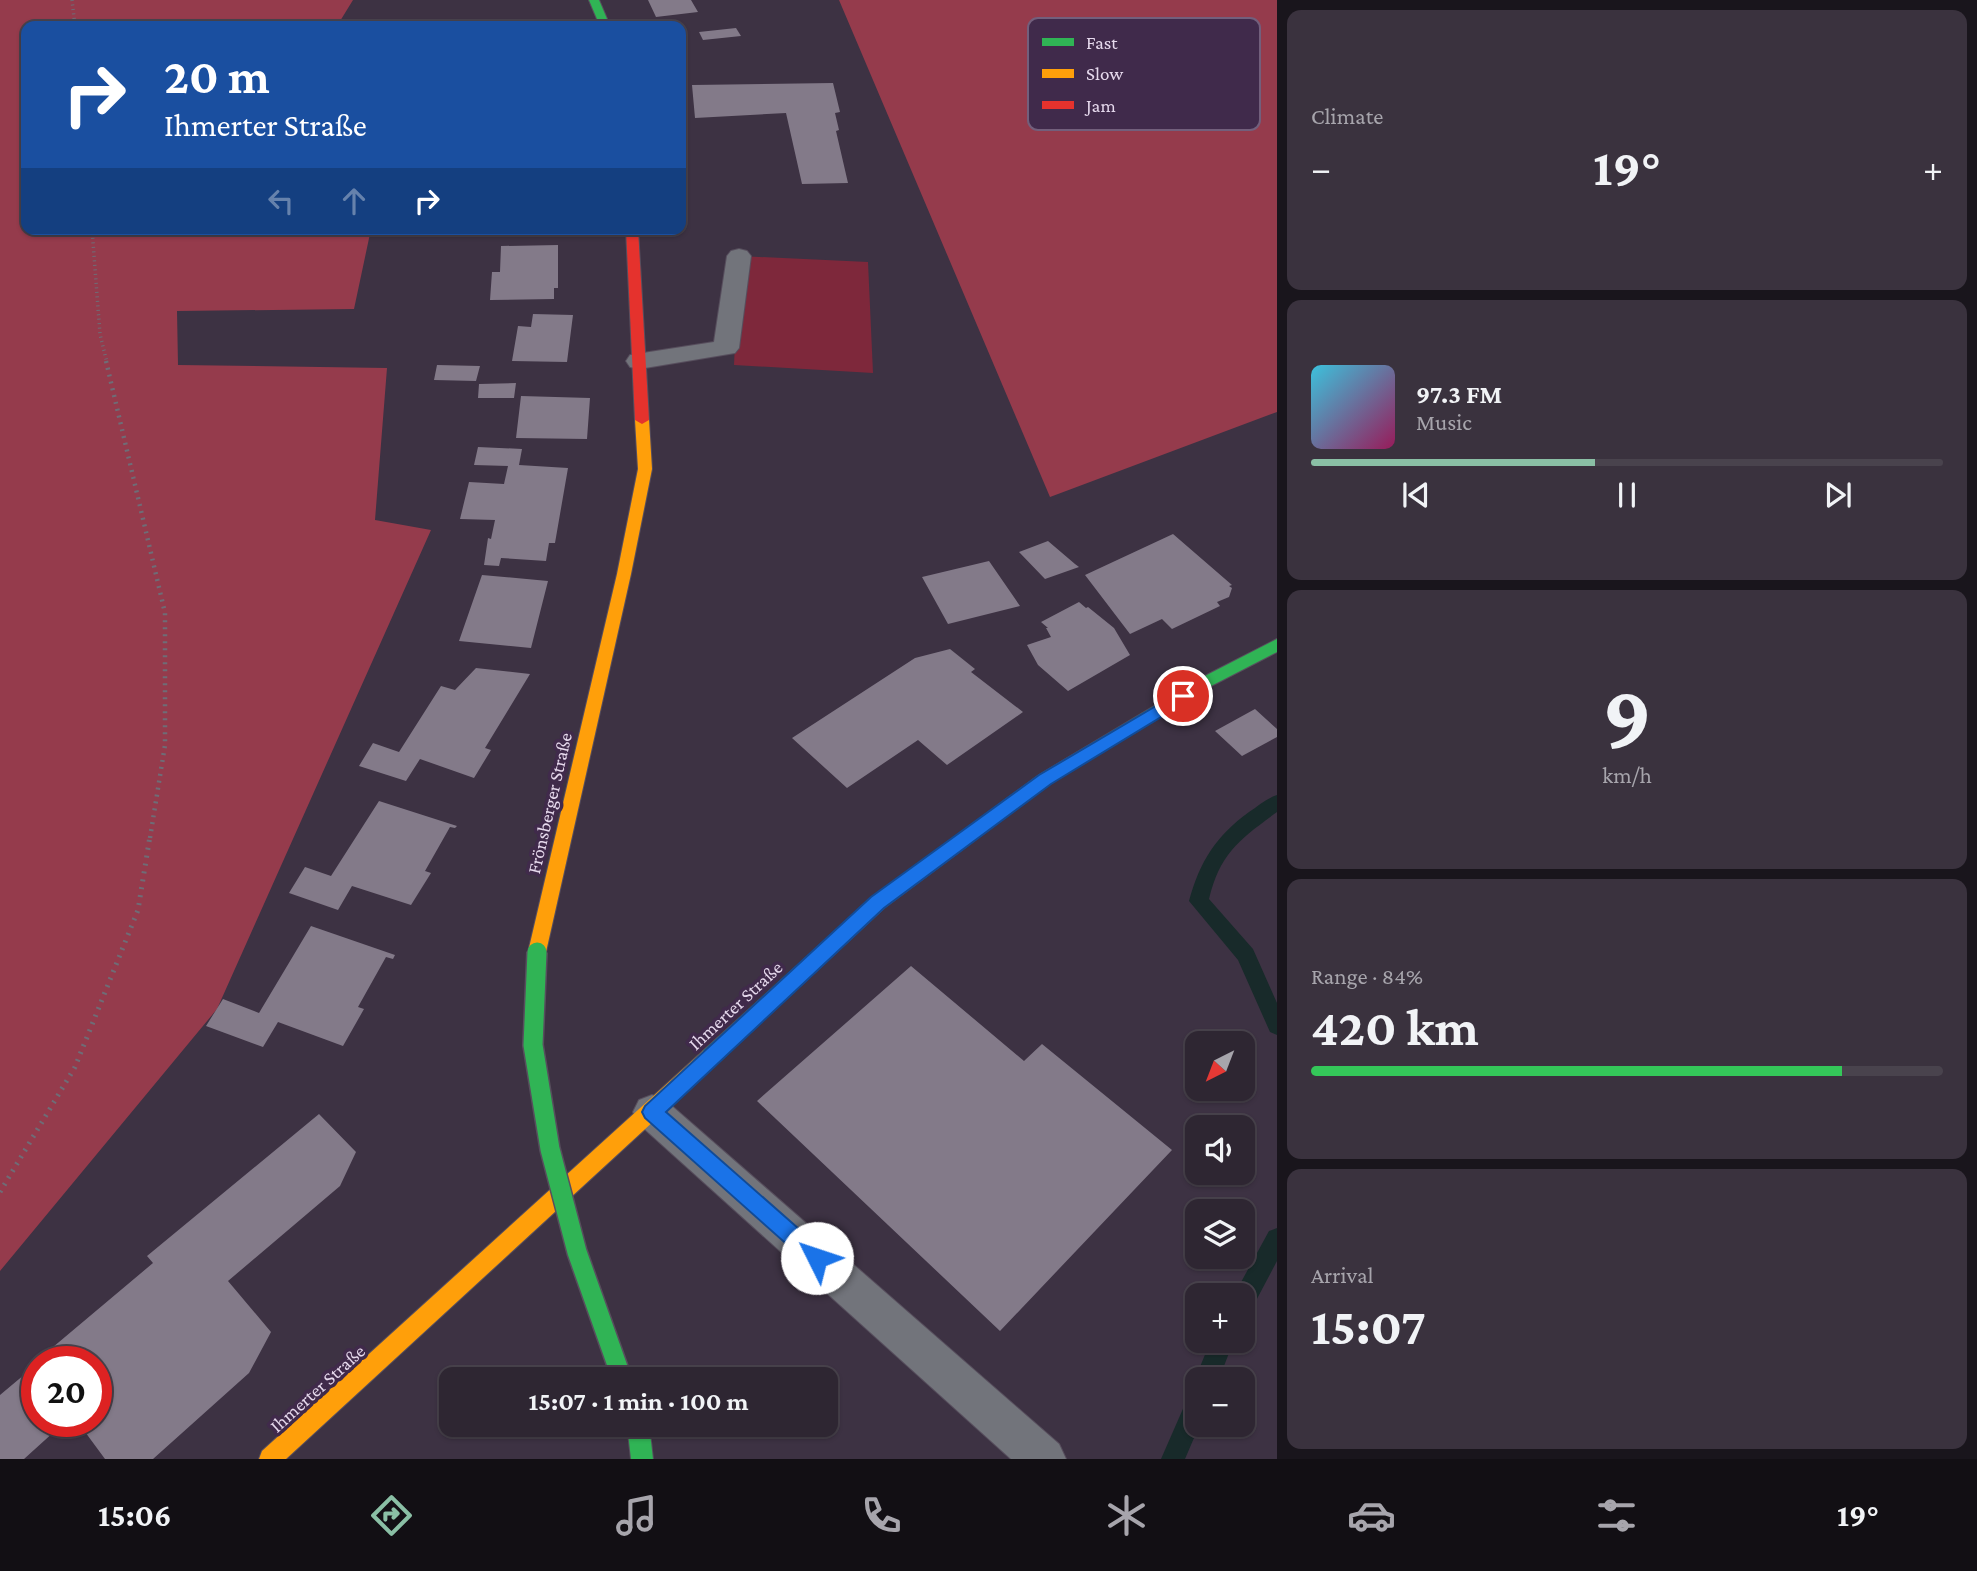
<!DOCTYPE html>
<html lang="en">
<head>
<meta charset="utf-8">
<style>
  body { margin:0; font-family:"Crimson Pro",serif; background:#3a323e; color:#f1f3f6; height:100vh; display:flex; flex-direction:column; font-size:26px; white-space:nowrap }
  * { box-sizing:border-box; margin:0 }
  p { font-size:23px; color:#a7a5ac }
  .icon { flex:none; width:38px; height:38px; fill:none; stroke:currentColor; stroke-width:2; stroke-linecap:round; stroke-linejoin:round }
  .map { position:relative; flex:1; overflow:hidden }
  .drawer { display:flex; flex-direction:column; gap:10px; padding:10px; background:#19151c; width:700px }
  .drawer>* { flex:none }
  .top-card { position:absolute; left:21px; top:21px; width:665px; height:214px; border-radius:14px; box-shadow:0 2px 5px #0004,0 0 0 2px #49434d; background:#1a4fa0; color:#fff; overflow:hidden }
  .needle { width:46px; rotate:222deg }
  .fabs { position:absolute; left:1185px; top:1031px; display:grid; gap:14px }
  .fabs a { display:grid; place-items:center; width:70px; height:70px; border-radius:14px; background:#2e2632; box-shadow:0 2px 5px #0004,0 0 0 2px #49434d; font-size:35px }
  .speed { position:absolute; left:21px; top:1346px; display:flex; gap:14px; font-size:35px; font-weight:700; text-align:center }
  .speed>* { display:grid; place-content:center; width:91px; height:91px; border-radius:50%; background:#2e2632; box-shadow:0 2px 5px #0004,0 0 0 2px #49434d; line-height:1 }
  .speed .limit { border:10px solid #d22; background:#fff; color:#111 }
  .pin { position:absolute; display:grid; place-items:center; width:60px; height:60px; color:#fff; margin:-30px; border:4px solid #fff; border-radius:50%; box-shadow:0 2px 7px #0007 }
  .me { position:absolute; width:77px; margin:-38px; rotate:311deg; stroke-linejoin:round; filter:drop-shadow(0 0 5px #0008) }
  .turn { display:flex; align-items:center; gap:24px; height:147px; padding:0 28px; font-size:32px }
  .turn .icon { width:91px; height:91px; stroke-width:2.5 }
  .turn b { display:block; font-size:49px; line-height:60px }
  .lanes { display:flex; align-items:center; height:66px; padding:0 28px; background:#0003; justify-content:center; gap:35px; direction:ltr }
  .lanes .off { opacity:.35 }
  .big { font-size:52px; font-weight:700; line-height:1.1 }
  .drawer .widget { flex:1; display:flex; flex-direction:column; justify-content:center; gap:10px; min-width:0; padding:0 24px; border-radius:14px; background:#3a323e }
  .drawer .dial { align-items:center; gap:0 }
  .dial b { font-size:91px; line-height:1 }
  .song { display:flex; align-items:center; gap:21px }
  .cover { width:84px; height:84px; border-radius:10px; background:linear-gradient(135deg,hsl(190 70% 55%),hsl(330 70% 35%)) }
  .played { height:7px; border-radius:4px; background:linear-gradient(90deg,#8abfa5 45%,#49434d 45%) }
  .keys { display:flex; justify-content:space-around; direction:ltr }
  .heat { display:flex; justify-content:space-between; align-items:center; font-size:38px; direction:ltr }
  .charge { height:10px; border-radius:5px; background:linear-gradient(90deg,#34c759 84%,#49434d 0) }
  .trip { position:absolute; left:439px; top:1367px; width:399px; height:70px; border-radius:14px; background:#2e2632; box-shadow:0 2px 5px #0004,0 0 0 2px #49434d; font-weight:700; line-height:70px; text-align:center }
  .dock { display:flex; height:112px; justify-content:space-around; align-items:center; background:#120f14; color:#a7a5ac }
  .dock .icon { width:49px; height:49px }
  .dock .current { color:#8abfa5 }
  .dock b { font-size:32px; color:#f1f3f6 }
  main { display:flex; flex:1; min-height:0 }
  .map>svg:first-child { display:block }
  .green { fill:#7e283b }
  .forest { fill:#953b4c }
  .lines { fill:none; stroke-linecap:round; stroke-linejoin:round }
  .stream { fill:#182a2a; fill-rule:evenodd }
  .building { fill:#837a89 }
  .lane-casing { stroke:#574e5d; stroke-width:2 }
  .fast-casing { stroke:#574e5d; stroke-width:2 }
  .slow-casing { stroke:#574e5d; stroke-width:2 }
  .jam-casing { stroke:#574e5d; stroke-width:2 }
  .path-far2 { stroke:#6f6c76; stroke-width:3.5; stroke-dasharray:1 3.5; stroke-linecap:butt }
  .path-far1 { stroke:#6f6c76; stroke-width:4.5; stroke-dasharray:2 5; stroke-linecap:butt }
  .path { stroke:#6f6c76; stroke-width:5; stroke-dasharray:2 6; stroke-linecap:butt }
  .lane { fill:#72747b; fill-rule:evenodd }
  .fast { fill:#30b455; fill-rule:evenodd }
  .slow { fill:#ff9f0a; fill-rule:evenodd }
  .jam { fill:#e5322d; fill-rule:evenodd }
  .fast-bridge-casing { stroke:#574e5d; stroke-width:22; stroke-linecap:butt }
  .fast-bridge { stroke:#30b455; stroke-width:19 }
  .route { fill:#1a73e8; stroke:#114b97; stroke-width:2 }
  .labels { text-anchor:middle; stroke-width:7; stroke-linejoin:round; paint-order:stroke }
  .street-label { font-size:19px; fill:#e6d9ed; stroke:#402a4b }
  .key { fill:#402a4b; stroke:#725f7c; stroke-width:2 }
  .key-label { font-size:19px; fill:#e6d9ed }
</style>
</head>
<body>
<main>
<div class="map">
<svg width="1277" height="1459" viewBox="0 0 1277 1459">
  <rect width="100%" height="100%" fill="#3d3243"/>
  <path class="green" d="M739,256l129,6 5,111 -139,-8z"/>
  <path class="forest" d="M0,0h353l-16,26h-311v203h345l-17,80 -177,2 1,54 209,3 -12,152 56,10 -214,479 -217,262z
    M839,0h438v412l-227,85z"/>
  <g class="lines">
    <path class="stream" d="M1277,795v17c-37,27 -57,41 -68,87l44,50 24,54v32l-7,-3 -32,-72 -49,-59c11,-40 27,-65 60,-89 9,-6 18,-14 28,-17z
      M1277,1228v33l-27,51 -8,3v-20h-8l35,-64z
      M1211,1340h23l-15,39h-22v4l-2,-4z
      M1197,1391v33h3l-15,35h-24l28,-64z"/>
  </g>
  <path class="building" d="M648,0h43l7,12 -42,5z
    M736,28l5,8 -38,4 -4,-8z
    M833,83l7,29 -5,1 4,17 -3,1 12,52 -46,1 -16,-71 -91,5 -3,-33z
    M558,245v43h-4v11l-64,1 2,-28h8l1,-26z
    M533,314l40,1 -6,47 -55,-1 6,-35 13,1z
    M437,365l43,1 -4,15 -42,-1z
    M516,383l-2,15h-36l1,-14z
    M521,396l69,2 -3,41 -71,-1z
    M478,447l44,2 -3,16 49,3 -13,75h-6l-3,18 -45,-3 -2,8 -15,-1 4,-27 3,1 4,-19 -35,-1 9,-37 35,2 4,-18 -34,-1z
    M1173,534l59,51 -3,1 3,2 -3,9 -12,5 3,4 -48,23 -10,-10 -32,15 -45,-59z
    M1048,541l27,23 4,3 -34,12 -26,-27z
    M989,561l31,45 -72,18 -26,-47z
    M482,575l66,6 -17,67 -72,-7z
    M1079,602l7,6 2,-1 26,21 16,27 -62,36 -30,-26 -11,-20 24,-8 -5,-9h2l-7,-6z
    M950,649l25,20 -4,3 52,40 -76,53 -29,-25 -71,48 -55,-50 123,-80z
    M476,668l54,6 -45,74 6,2 -17,28 -54,-19 -14,22 -47,-15 14,-23 26,9 42,-66 14,4z
    M1255,709l22,20v8l-35,19 -27,-25z
    M379,801l78,25 -2,2 -5,-1 -25,44 6,2 -20,32 -59,-19 -14,24 -49,-17 16,-26 26,9z
    M311,926l84,29 -2,4 -7,-2 -28,50 6,2 -21,37 -65,-24 -15,25 -57,-21 17,-27 36,14z
    M911,966l113,95 18,-17 130,106 -172,181 -243,-230z
    M319,1114l37,38 -16,34 -112,95 43,51 -22,41 -96,86h-48l-28,-38h19v-59h-57l1,-4 113,-95 -6,-7z
    M37,1364v57h29l-42,38h-24v-64z"/>
  <g class="lines">
    <defs>
      <path id="lane" d="M739,249l8,2 4,5 -12,92 -4,5 -96,16 -9,-2 -4,-6 4,-6 84,-13 13,-86 4,-5z
        M652,1095l13,5 394,344 7,15h-55l-372,-335 -6,-12 6,-12z"/>
      <path id="fast" d="M589,0h10l11,26h-10z
        M1277,639v13l-66,34 -160,97 -167,125 -167,155 -7,2 -7,-2 -2,-6 2,-6 169,-153 167,-123 162,-97z
        M627,1424h22l4,35h-22z"/>
      <path id="slow" d="M642,416l7,4 3,49 -21,105 -85,378 -3,5 -6,3 -6,-3 -3,-5 89,-378 21,-105 -3,-49z
        M710,1049l7,2 2,6 -2,6 -431,396h-27l3,-8 441,-400z"/>
      <path id="jam" d="M626,229h12l11,191 -7,4 -7,-4z"/>
    </defs>
    <use href="#lane" class="lane-casing"/>
    <use href="#fast" class="fast-casing"/>
    <use href="#slow" class="slow-casing"/>
    <use href="#jam" class="jam-casing"/>
    <path class="path-far2" d="M72,0l3,26
      M92,229l8,105 7,29"/>
    <path class="path-far1" d="M106,361l59,252v132l-15,93"/>
    <path class="path" d="M0,1192l75,-125 63,-157 12,-74"/>
    <use href="#lane" class="lane"/>
    <use href="#fast" class="fast"/>
    <use href="#slow" class="slow"/>
    <use href="#jam" class="jam"/>
    <defs>
      <path id="fast-bridge" d="M537,952l-4,93 17,104 27,103 45,127"/>
    </defs>
    <use href="#fast-bridge" class="fast-bridge-casing"/>
    <use href="#fast-bridge" class="fast-bridge"/>
  </g>
  <path class="route" d="M1183,690l8,6 -2,4 -138,84 -167,124 -218,204 158,139 3,7 -3,7 -7,3 -7,-3 -165,-147 -3,-6 3,-6 226,-209 168,-122z"/>
  <g class="labels">
    <g class="street-label">
      <text transform="translate(549 803) rotate(-77)" y="7">Frönsberger Straße</text>
      <text transform="translate(735 1005) rotate(-43)" y="7">Ihmerter Straße</text>
      <text transform="translate(317 1388) rotate(-42)" y="7">Ihmerter Straße</text>
    </g>
  </g>
  <rect x="1028" y="18" width="232" height="112" rx="10" class="key"/>
  <rect x="1042" y="38" width="32" height="8" fill="#30b455"/>
  <rect x="1042" y="69" width="32" height="9" fill="#ff9f0a"/>
  <rect x="1042" y="101" width="32" height="8" fill="#e5322d"/>
  <g class="key-label">
    <text x="1086" y="49">Fast</text>
    <text x="1086" y="80">Slow</text>
    <text x="1086" y="112">Jam</text>
  </g>
</svg>
<div class="fabs">
<a><svg class="needle" viewBox="-14 -14 28 28"><path d="M0-13l5 13h-10z" fill="#e53935"/><path d="M0 13l5-13h-10z" fill="#a7a5ac"/></svg></a>
<a><svg class="icon" aria-label="sound" viewBox="0 0 24 24"><path d="M4 9h4l5-4v14l-5-4H4zM17 9q2 3 0 6"/></svg></a>
<a><svg class="icon" aria-label="layers" viewBox="0 0 24 24"><path d="M12 4l9 5-9 5-9-5zM3 14l9 5 9-5"/></svg></a>
<a>+</a>
<a>−</a>
</div>
<div class="speed"><div class="limit">20</div></div>
<div class="pin" style="left:1183px;top:696px;background:#d93025"><svg class="icon" aria-label="arrive" viewBox="0 0 24 24"><path d="M6 21V4h12l-3 4 3 4H6"/></svg></div>
<svg class="me" style="left:817px;top:1258px" viewBox="-20 -20 40 40"><circle r="19" fill="#fff"/><path d="M0-13L10 11 0 6-10 11z" fill="#1a73e8"/></svg>
<div class="trip">15:07 · 1 min · 100 m</div>
<div class="top-card">
<div class="turn"><svg class="icon" aria-label="right" viewBox="0 0 24 24"><path d="M7 20v-9h11M14 6l5 5-5 5"/></svg><div><b>20 m</b>Ihmerter Straße</div></div>
<div class="lanes"><svg class="icon off" aria-label="left" viewBox="0 0 24 24"><path d="M17 20v-9H6M10 6l-5 5 5 5"/></svg><svg class="icon off" aria-label="ahead" viewBox="0 0 24 24"><path d="M12 20V5M6 11l6-6 6 6"/></svg><svg class="icon" aria-label="right" viewBox="0 0 24 24"><path d="M7 20v-9h11M14 6l5 5-5 5"/></svg></div>
</div>
</div>
<section class="drawer">
<div class="widget"><p>Climate</p>
<div class="heat"><a>−</a><b class="big">19°</b><a>+</a></div>
</div>
<div class="widget">
<div class="song"><i class="cover"></i><div><b>97.3 FM</b><p>Music</p></div></div>
<div class="played"></div>
<div class="keys"><svg class="icon" aria-label="previous" viewBox="0 0 24 24"><path d="M18 5L8 12l10 7zM5 5v14"/></svg><svg class="icon" aria-label="pause" viewBox="0 0 24 24"><path d="M8 5v14M16 5v14"/></svg><svg class="icon" aria-label="next" viewBox="0 0 24 24"><path d="M6 5l10 7-10 7zM19 5v14"/></svg></div>
</div>
<div class="widget dial"><b>9</b><p>km/h</p></div>
<div class="widget"><p>Range · 84%</p><b class="big">420 km</b><div class="charge"></div></div>
<div class="widget"><p>Arrival</p><b class="big">15:07</b></div>
</section>
</main>
<nav class="dock">
<b>15:06</b>
<svg class="icon current" aria-label="directions" viewBox="0 0 24 24"><path d="M12 3l9 9-9 9-9-9zM9 14v-3h6M13 9l2 2-2 2"/></svg>
<svg class="icon" aria-label="music" viewBox="0 0 24 24"><path d="M9 18V5l10-2v13"/><circle cx="6" cy="18" r="3"/><circle cx="16" cy="16" r="3"/></svg>
<svg class="icon" aria-label="phone" viewBox="0 0 24 24"><path d="M5 4h4l2 5-3 2q2 4 5 5l2-3 5 2v4C11 20 4 13 5 4z"/></svg>
<svg class="icon" aria-label="climate" viewBox="0 0 24 24"><path d="M12 3v18M4 7l16 10M4 17L20 7"/></svg>
<svg class="icon" aria-label="car" viewBox="0 0 24 24"><path d="M5 17H2v-5l4-1 3-4h7l3 4 3 1v5h-3M9 17h6M6 11h13"/><circle cx="7" cy="17" r="2"/><circle cx="17" cy="17" r="2"/></svg>
<svg class="icon" aria-label="filters" viewBox="0 0 24 24"><path d="M4 7h16M4 17h16"/><circle cx="9" cy="7" r="2"/><circle cx="15" cy="17" r="2"/></svg>
<b>19°</b>
</nav>
</body>
</html>
